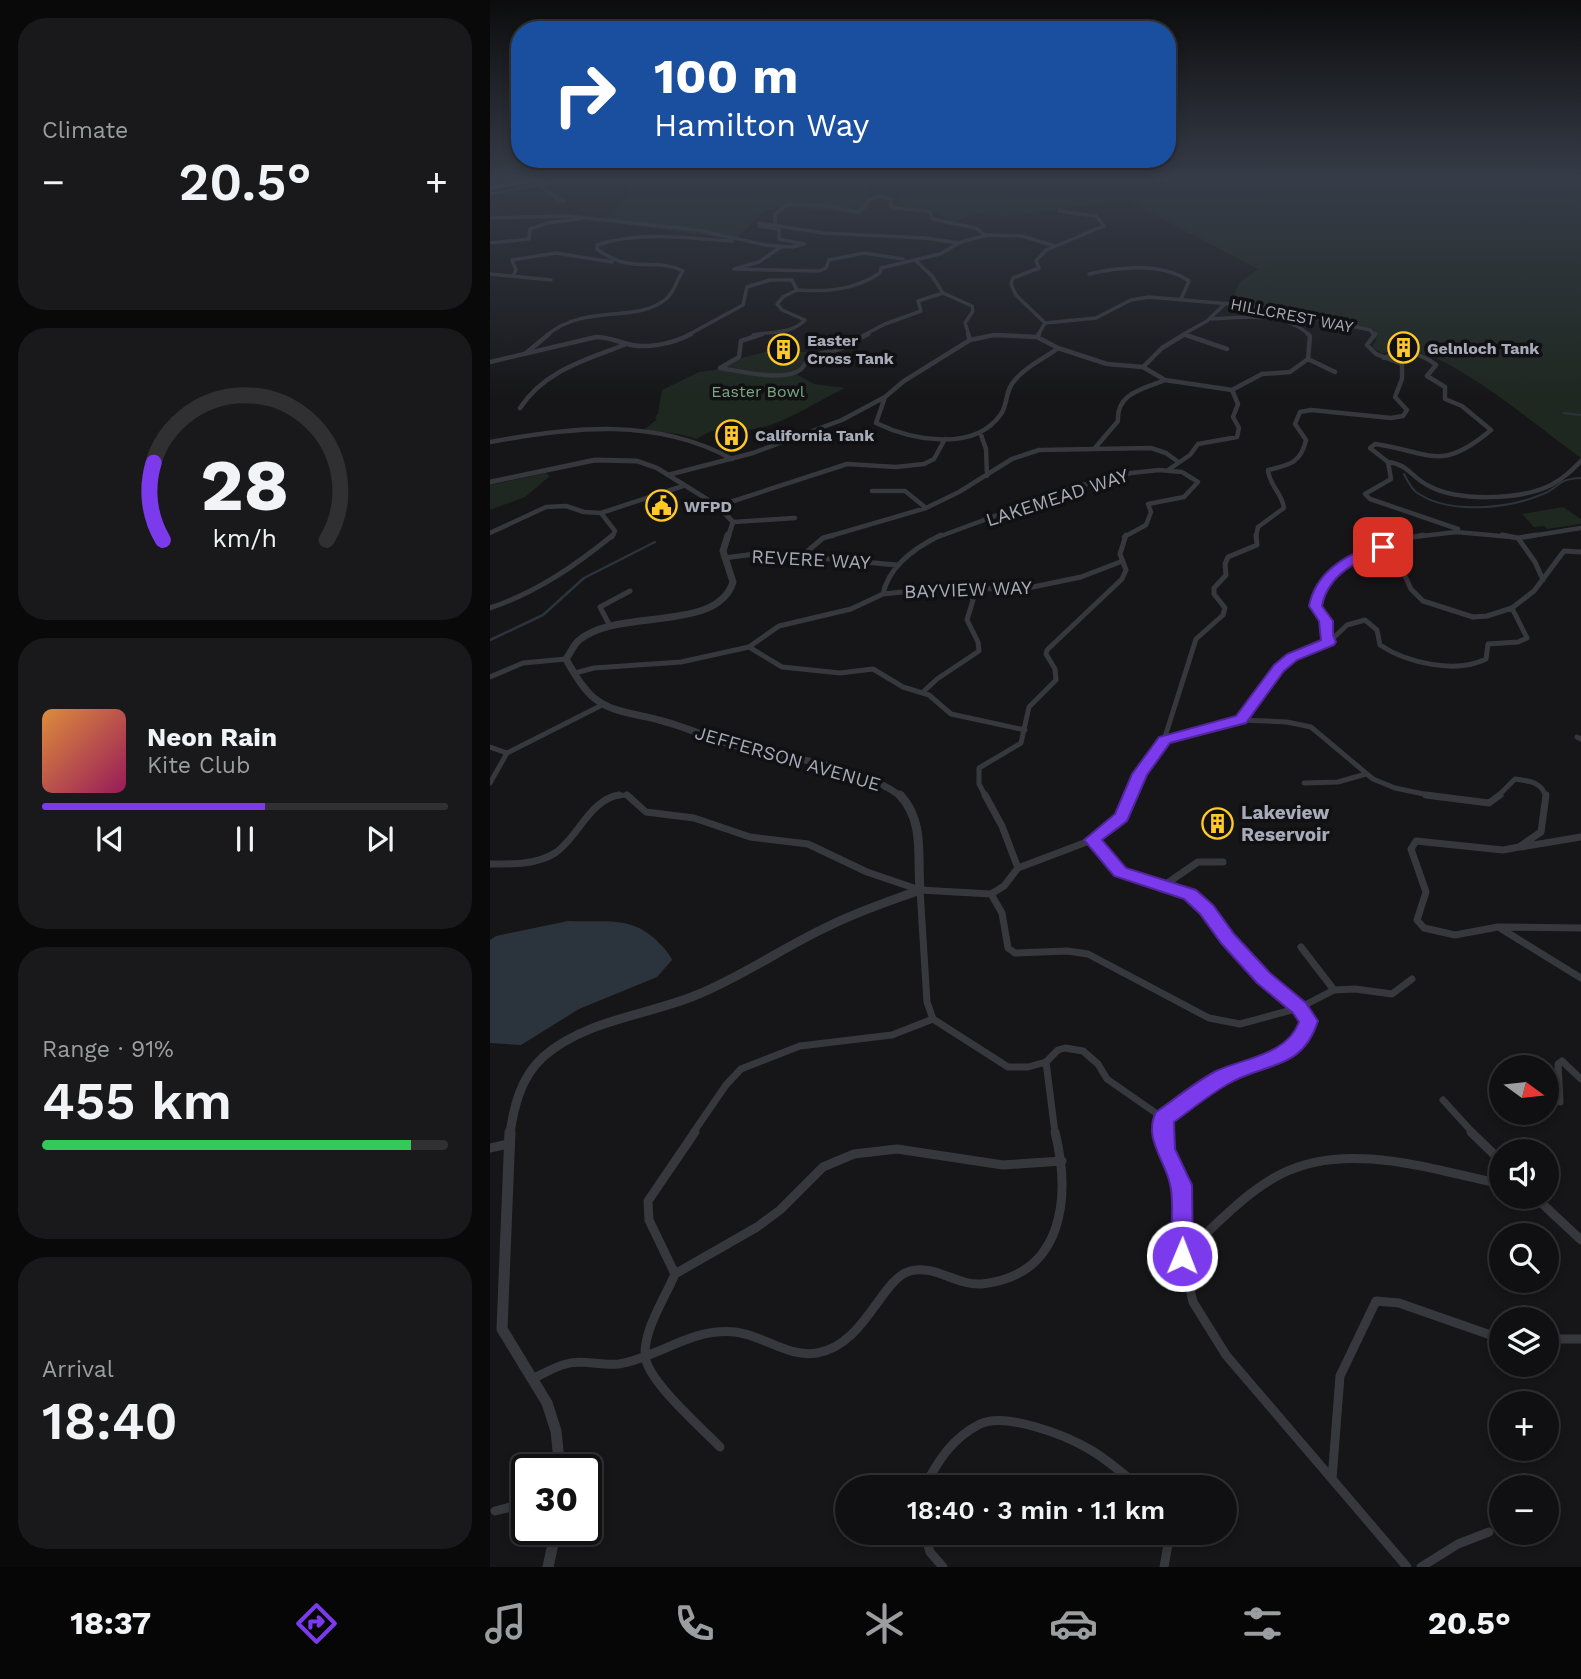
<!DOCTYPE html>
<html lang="en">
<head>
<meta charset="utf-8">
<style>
  body { margin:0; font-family:"Work Sans",sans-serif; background:#19191b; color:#f1f3f6; height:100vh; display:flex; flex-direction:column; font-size:26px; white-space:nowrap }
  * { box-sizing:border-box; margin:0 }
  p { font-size:23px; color:#9c9d9f }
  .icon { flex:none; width:38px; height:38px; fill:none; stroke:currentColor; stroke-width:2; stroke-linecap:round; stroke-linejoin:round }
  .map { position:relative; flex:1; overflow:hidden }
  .panel { display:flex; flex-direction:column; gap:18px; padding:18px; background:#09090a; width:490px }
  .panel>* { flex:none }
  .top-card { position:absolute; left:21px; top:21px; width:665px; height:147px; border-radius:28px; box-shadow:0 4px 10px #0003,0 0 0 2px #303032; background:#1a4fa0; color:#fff; overflow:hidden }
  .needle { width:46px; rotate:105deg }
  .fabs { position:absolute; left:999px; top:1055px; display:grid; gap:14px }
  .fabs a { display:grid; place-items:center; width:70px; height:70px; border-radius:50%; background:#101012; box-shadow:0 4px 10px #0003,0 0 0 2px #303032; font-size:35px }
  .speed { position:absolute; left:21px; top:1454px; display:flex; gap:14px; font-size:35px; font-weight:700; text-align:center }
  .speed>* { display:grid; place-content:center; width:91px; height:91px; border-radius:50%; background:#101012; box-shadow:0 4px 10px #0003,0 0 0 2px #303032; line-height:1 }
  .speed .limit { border:4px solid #111; border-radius:10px; background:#fff; color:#111 }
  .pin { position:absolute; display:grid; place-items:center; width:60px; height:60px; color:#fff; margin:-30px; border-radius:14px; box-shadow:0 4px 10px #0006 }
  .me { position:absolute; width:77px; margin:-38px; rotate:1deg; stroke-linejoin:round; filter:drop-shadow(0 0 5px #0008) }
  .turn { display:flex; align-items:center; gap:24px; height:147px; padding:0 28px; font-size:32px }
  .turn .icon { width:91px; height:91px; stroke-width:2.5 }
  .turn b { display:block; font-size:49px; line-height:60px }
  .big { font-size:52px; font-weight:600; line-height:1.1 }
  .panel .card { flex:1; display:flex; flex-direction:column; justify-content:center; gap:10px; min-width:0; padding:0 24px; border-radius:28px; background:#19191b }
  .panel .dial { align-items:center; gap:0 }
  .dial svg { height:182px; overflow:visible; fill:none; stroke:#303032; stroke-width:7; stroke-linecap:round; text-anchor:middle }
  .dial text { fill:#f1f3f6; stroke:none }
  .song { display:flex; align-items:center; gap:21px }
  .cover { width:84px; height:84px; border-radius:10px; background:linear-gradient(135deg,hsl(30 70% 55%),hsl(330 70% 35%)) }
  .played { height:7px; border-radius:4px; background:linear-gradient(90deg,#7c3aed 55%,#303032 55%) }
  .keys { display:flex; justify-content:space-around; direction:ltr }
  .heat { display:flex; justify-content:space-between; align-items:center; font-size:38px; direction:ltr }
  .charge { height:10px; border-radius:5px; background:linear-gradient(90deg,#34c759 91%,#303032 0) }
  .trip { position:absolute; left:345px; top:1475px; width:402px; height:70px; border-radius:35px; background:#101012; box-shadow:0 4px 10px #0003,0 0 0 2px #303032; font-weight:600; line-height:70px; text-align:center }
  .dock { display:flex; height:112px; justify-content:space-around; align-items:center; background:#060607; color:#9c9d9f }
  .dock .icon { width:49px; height:49px }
  .dock .current { color:#7c3aed }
  .dock b { font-size:32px; color:#f1f3f6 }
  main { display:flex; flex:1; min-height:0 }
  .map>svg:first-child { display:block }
  .green { fill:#1e2720 }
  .water { fill:#2b343d }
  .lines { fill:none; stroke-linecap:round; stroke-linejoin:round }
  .stream-far1 { stroke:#2b343d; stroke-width:2 }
  .stream { stroke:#2b343d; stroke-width:2.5 }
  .minor-far4 { stroke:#37373e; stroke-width:3.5 }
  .minor-far3 { stroke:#37373e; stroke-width:4.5 }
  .minor-far2 { stroke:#37373e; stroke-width:5 }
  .minor-far1 { stroke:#37373e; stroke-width:7 }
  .minor { stroke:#37373e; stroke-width:9 }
  .tertiary-far3 { stroke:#37373e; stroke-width:5 }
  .tertiary-far2 { stroke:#37373e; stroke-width:7 }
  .tertiary-far1 { stroke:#37373e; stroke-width:9 }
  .tertiary { stroke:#37373e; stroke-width:11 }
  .secondary { fill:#44464e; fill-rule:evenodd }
  .motorway { fill:#62656f; fill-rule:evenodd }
  .route { fill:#7c3aed; stroke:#51269a; stroke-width:2 }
  .labels { text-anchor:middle; stroke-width:7; stroke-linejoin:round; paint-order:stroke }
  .far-street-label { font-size:16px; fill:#a7abb9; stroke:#111113 }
  .far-poi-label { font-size:16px; font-weight:bold; fill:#a7abb9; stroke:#111113; text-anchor:start }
  .far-park-label { font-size:16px; fill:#7ca683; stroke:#111113 }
  .street-label { font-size:19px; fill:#a7abb9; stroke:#111113 }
  .poi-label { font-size:19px; font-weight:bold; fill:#a7abb9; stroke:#111113; text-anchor:start }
</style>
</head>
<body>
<main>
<section class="panel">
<div class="card"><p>Climate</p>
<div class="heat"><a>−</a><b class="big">20.5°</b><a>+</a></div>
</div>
<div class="card dial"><svg viewBox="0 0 100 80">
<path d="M14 69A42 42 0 1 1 86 69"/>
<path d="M14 69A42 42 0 0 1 10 35" stroke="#7c3aed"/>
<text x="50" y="56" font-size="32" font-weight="700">28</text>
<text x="50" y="72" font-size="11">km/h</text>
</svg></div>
<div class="card">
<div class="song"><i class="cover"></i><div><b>Neon Rain</b><p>Kite Club</p></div></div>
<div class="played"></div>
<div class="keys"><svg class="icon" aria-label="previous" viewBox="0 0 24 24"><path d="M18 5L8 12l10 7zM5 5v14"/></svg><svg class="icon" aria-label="pause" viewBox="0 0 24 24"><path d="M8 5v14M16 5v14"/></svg><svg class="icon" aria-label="next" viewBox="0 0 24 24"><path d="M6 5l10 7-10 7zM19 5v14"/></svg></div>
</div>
<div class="card"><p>Range · 91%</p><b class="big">455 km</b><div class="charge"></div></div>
<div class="card"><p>Arrival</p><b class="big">18:40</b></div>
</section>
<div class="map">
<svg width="1091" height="1567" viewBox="0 0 1091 1567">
  <rect width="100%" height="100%" fill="#161618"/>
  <path class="green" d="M134,179h243l2,23 -8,13 -67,-8 -29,3 -30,30 -132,-19 27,-27z
    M404,179h687v279c-38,-27 -119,-96 -161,-105 -12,-2 -26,-2 -38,0l-10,-6 5,-8 -4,-1 2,-4 -5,-4 -96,-22 -44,-6 10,-20 18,-13 -132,-69 -124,17 -23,-4 -27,9 -23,-13 -33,-4 9,-15z
    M279,351l38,1 -5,15 -8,6 20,11 31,4c-27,13 -56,33 -85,40 -24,6 -34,-8 -63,11l-18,-5 -35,-4 13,-11 -2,-1 3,-5 4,-23 37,-18 16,-2 30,-13z
    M56,473l4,3 -25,21 -35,13v-25z
    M1073,507l18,12v5l-34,5 -3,-3 -10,1 -12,-13z"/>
  <path class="water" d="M78,921c33,2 60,-6 86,17 7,7 14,13 18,22l-15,17 -78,32 -58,36 -31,-2v-103l6,-4z"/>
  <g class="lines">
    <path class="stream-far1" d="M1074,413l17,2
      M914,474c3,6 7,14 12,18 32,23 92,17 127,2 18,-7 13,-15 38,-16"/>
    <path class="stream" d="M0,640l53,-25 41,-37 71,-36"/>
    <path class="minor-far4" d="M49,185l21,15
      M70,200l5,1 -7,1z
      M0,218l77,-2 131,14 67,15 27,2 12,-3 -25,-5v-10l-20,-3v-3l64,10 102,5 34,5
      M285,222v-8l13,-10 39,2 28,6 9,-4 6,-9 11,-3 10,3v7l4,2 32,3 4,2 1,6 44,9 10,8
      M0,243l39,-4 1,-10 18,-6 31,-4
      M291,247l-22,15 -25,7 85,2 7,-3 3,-8 35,-7 39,6
      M425,260l17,16 11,17
      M0,274l61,6
      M24,274l2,-4 -4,-10 44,-7 56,9
      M599,274c31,-7 72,-12 100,7l-8,18
      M722,319c30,-2 74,-7 97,16
      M555,323l-29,-28 -5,-11 2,-6 26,-10 -3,-7 10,-11 58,-24 -8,-10 -37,-5
      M57,335c39,-32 89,-11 119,-36 9,-7 10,-19 17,-28 -29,-15 -51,5 -86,-22v-4c44,-14 90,-7 135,-4
      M198,335l55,-30 4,-18 23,-7h22l5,10c31,2 57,0 83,-17l1,-5 59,-14 21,-12 26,-7 35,1 33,10
      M263,335c19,-4 37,0 52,-15l-23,-10 -5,-6 6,-7 14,-7
      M374,335l21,-11 36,-13 -3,-10 25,-8 29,13 1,5 -8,12 4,12
      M502,335h12
      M548,335l7,-12 51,-5 35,-18 18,-3 116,10 105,23 4,5
      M692,335l25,-14 19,-18"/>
    <path class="minor-far3" d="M272,334l-21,7 -2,16 -19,11c19,3 63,14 80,2 4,-3 7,-9 10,-14l30,-7 28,-15
      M696,335l41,14
      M547,337l2,-3
      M480,340l24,-5 43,2 21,11 49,16 36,3
      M36,353l23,-19
      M894,358c18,-8 37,-6 52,7l-9,11 18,11v12l17,7 29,24c-51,43 -60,22 -116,14l-5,4 18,14
      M818,359l27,13
      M0,362l106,-25c11,0 17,3 28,6 21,7 48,1 67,-9
      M653,367l19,-19 23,-14
      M653,367l22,13 67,10
      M395,397l-9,26c35,17 98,30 125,-9 7,-10 4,-24 14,-34 11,-14 29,-21 43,-32
      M30,408c24,-37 65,-48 104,-63
      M490,432l6,17 1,27
      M0,442c82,-15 166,-25 242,17
      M605,448l23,-27c-2,-28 26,-32 47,-41
      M898,462c20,2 24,16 41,24 30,16 92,14 122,-1 12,-6 21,-15 30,-24
      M898,462l3,17 -26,15 5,5 88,30
      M678,470l22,-15 8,-11 39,-7 2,-9 -6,-11 5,-13 -6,-14 30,-16 28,-2 18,-13 2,-23 -2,-2
      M178,475l85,-22 89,-33 43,-23 19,-16 66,-41 -2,-6
      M382,491h33l21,17
      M228,506l129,-42 49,3 28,-3 10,-5 11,-20
      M111,513l14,18 -3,6
      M243,522l62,-4
      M0,533l56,-26 20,-1 18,6 17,1 82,-27
      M337,537l99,-29 33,-16 53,-33 27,-9 112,-2 15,5 11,8
      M448,537l133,-49 60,-15 28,-3 23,2 16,10 -14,15 -36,7 3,8 -5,13 -22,12
      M766,537l2,-10 26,-19c-2,-15 -15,-23 -16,-38 21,-5 33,-7 38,-30l-11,-16 5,-12 11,-2 80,8 12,-2 4,-6 -12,-13 7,-18v-15l-26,-10 -9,-9 8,-11
      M924,537l42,-5 56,5
      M1035,537l56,-9"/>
    <path class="minor-far2" d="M1012,535l16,3 17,24 8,18
      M1028,538l18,-3
      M883,551l31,23 7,15 12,12 50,16 14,-1 25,-8
      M313,555l20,-17 11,-3
      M234,558l39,-5 134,12
      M393,594c6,-29 33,-47 58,-59
      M0,608c47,-16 85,-42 123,-73
      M120,626l-10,-19 30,-16
      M839,642l-3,-21 -11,-15c18,-46 63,-62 108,-71
      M259,647l33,20 58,6 33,-4 30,18 26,8 22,19 74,16
      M85,673l19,-5 87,-6 68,-15 30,-21 72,-17 32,-15 39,-4 106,-2 53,-11 39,-15
      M0,677l33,-14 43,-4
      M433,692l14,-13 42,-28 -1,-9 -11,-22 6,-20 -5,-10
      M751,720l46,2 24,5 62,52 22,9 43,9
      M1087,737l4,2
      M674,740l32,-101 27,-24 2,-7 -11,-14v-6l12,-13 -1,-11 3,-7 29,-12 -1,-10
      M0,747l17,6
      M0,783l17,-30 97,-49
      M814,783l34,-1 28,-8
      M122,797l13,-2 6,2
      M496,797l-7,-13v-16l42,-25 8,-36 27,-27 -1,-11 -9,-15 1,-4 75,-71 4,-9 -6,-16 6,-19
      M641,797l8,-23 25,-34 77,-20 38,-52 13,-11 37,-15 18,-17 18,-5 12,10 3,15c27,18 76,29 106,14l2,-15 30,-2 9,-4 -15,-30 22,-17 30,-40 17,1
      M1007,797l18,-18c15,2 27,3 31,18"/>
    <path class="minor-far1" d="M137,795l19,17 48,6 56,19 58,7 59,28 53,18 71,4 13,-8 14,-18 74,-28 21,-14 14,-19 4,-12
      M495,795l17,31 16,42
      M936,795l63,8 11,-8
      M1056,795l-5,37 -22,15 -16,3 -87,-9 -5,8 15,43 -9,28 7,8 31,7 43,-8 83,1
      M602,840l28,32 70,22 74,84 35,30 10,13c-20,41 -51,39 -88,57 -20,11 -39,27 -58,40l1,15
      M1031,847l60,-10
      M0,864c21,0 46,1 65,-11 23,-15 34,-53 64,-58
      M673,886l35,-24h25
      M430,890l7,112 6,17 75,48h20l18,-5 12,-12 7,-2 18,3 15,13 9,15 56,39
      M501,894l11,19 6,35 7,5 52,-2 21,3 121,64 31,6 59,-16 35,-18 21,-1 37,5 20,-15
      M1010,928l81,50
      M811,947l33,43
      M556,1062l9,71
      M953,1100l30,33
      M1070,1102l-2,-38 4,-3 19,18
      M203,1133l33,-48 15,-16 59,-23 92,-11 41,-16"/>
    <path class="minor" d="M205,1132l-47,69 1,19 26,54c-10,24 -31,55 -30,81 1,25 57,73 75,92
      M674,1132l1,17 16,36 1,71 11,46 33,53 106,124
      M981,1132l31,30
      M0,1148l18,-4
      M1045,1197l46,43
      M692,1256c31,-28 62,-63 99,-82 67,-34 152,-4 221,10
      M185,1274l82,-47 23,-17 43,-43 31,-13 43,-5 106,16 59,-4
      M1057,1339h34
      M42,1379c11,-5 22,-12 34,-15 16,-5 36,2 53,0 40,-7 74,-37 116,-32 28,3 53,26 82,21 48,-8 64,-74 93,-82 24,-7 47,15 72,13 82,-9 89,-87 73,-152
      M434,1488c13,-26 28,-50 56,-64 26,-12 85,11 109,25 18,10 35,26 52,39
      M5,1511l32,-8
      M434,1533l6,19 13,15
      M674,1567l6,-34
      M917,1567l-75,-88 8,-103 36,-75 23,2 103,36
      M931,1567l37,-23 31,-12"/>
    <path class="tertiary-far3" d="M0,482l105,-22 42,1 20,7 61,38 15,16 -5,15"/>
    <path class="tertiary-far2" d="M238,535l-5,16 10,31c-16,52 -118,25 -155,59 -5,5 -8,13 -12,18 7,13 16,29 28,39 18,15 44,16 65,22 28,7 53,20 81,27 54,13 116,16 162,50"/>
    <path class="tertiary-far1" d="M20,1133c4,-27 11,-56 33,-76 42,-37 101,-41 151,-61 48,-19 91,-50 137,-71 28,-14 59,-24 89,-35 -3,-34 5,-68 -20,-95"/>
    <path class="tertiary" d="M20,1132l-8,197 45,74 9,28 4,39
      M58,1567l8,-37"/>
    <path class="secondary" d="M79,179h7l-86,16v-2z"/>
    <path class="motorway" d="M47,179h11l-58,11v-4z"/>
  </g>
  <linearGradient id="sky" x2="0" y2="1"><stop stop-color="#0c0c0d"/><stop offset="0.45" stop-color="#363c48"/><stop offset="1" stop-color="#363c48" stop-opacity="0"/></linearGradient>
  <rect width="1091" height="398" fill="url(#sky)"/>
  <path class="route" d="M893,543l6,4 -2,3c-28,9 -59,24 -65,56l11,15v14l3,7 -2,3 -37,15 -13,11 -38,52 -76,20 -23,32 -20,46 -25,19 24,28 70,22 17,15 21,29 36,39 36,30 12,18c-16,50 -52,41 -90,63 -19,11 -36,25 -54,38l1,27 17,36 1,71 -3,7 -8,3 -8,-3 -3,-7c-1,-21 4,-52 -1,-72 -5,-24 -27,-46 -14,-72 19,-13 39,-30 60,-41 28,-13 71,-16 83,-49l-6,-9 -36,-30 -36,-40 -21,-29 -16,-15 -70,-23 -30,-36 31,-26 17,-40 27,-37 77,-21 38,-51 13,-11 34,-14 -2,-19 -10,-15c7,-36 41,-54 74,-63z"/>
  <defs>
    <symbol id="building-ring" viewBox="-11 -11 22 22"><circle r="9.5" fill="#111113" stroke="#ffca27" stroke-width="1.5"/><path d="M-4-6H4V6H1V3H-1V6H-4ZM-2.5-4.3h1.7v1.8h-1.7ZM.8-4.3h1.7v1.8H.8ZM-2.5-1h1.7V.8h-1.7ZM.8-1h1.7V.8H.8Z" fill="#ffca27"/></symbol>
    <symbol id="civic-ring" viewBox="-11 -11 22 22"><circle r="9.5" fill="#111113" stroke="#ffca27" stroke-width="1.5"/><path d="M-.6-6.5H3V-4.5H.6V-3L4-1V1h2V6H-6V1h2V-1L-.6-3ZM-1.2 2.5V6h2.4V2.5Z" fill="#ffca27"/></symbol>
  </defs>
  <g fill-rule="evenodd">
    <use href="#building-ring" x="896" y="330" width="35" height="35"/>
    <use href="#building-ring" x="276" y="332" width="35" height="35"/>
    <use href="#building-ring" x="224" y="418" width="35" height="35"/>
    <use href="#civic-ring" x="154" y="488" width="35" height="35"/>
    <use href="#building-ring" x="710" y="806" width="35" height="35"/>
  </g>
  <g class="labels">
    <g class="far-street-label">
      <text transform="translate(802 315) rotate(11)" y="6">HILLCREST WAY</text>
    </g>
    <g class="far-poi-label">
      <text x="317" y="346">Easter<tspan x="317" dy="18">Cross Tank</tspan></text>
      <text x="937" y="354">Gelnloch Tank</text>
      <text x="265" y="441">California Tank</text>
      <text x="194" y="512">WFPD</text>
    </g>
    <g class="far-park-label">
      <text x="268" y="397">Easter Bowl</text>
    </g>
    <g class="street-label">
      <text transform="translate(567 497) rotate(-18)" y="7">LAKEMEAD WAY</text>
      <text transform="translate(321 559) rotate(3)" y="7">REVERE WAY</text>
      <text transform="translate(478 589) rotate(-2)" y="7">BAYVIEW WAY</text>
      <text transform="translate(298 758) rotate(16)" y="7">JEFFERSON AVENUE</text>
    </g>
    <g class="poi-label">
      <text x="751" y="819">Lakeview<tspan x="751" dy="22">Reservoir</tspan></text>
    </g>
  </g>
</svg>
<div class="fabs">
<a><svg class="needle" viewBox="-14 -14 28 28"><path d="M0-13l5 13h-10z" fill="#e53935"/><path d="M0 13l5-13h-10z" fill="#9c9d9f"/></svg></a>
<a><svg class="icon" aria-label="sound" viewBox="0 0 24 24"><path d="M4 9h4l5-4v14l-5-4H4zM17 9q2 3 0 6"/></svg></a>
<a><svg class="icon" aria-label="search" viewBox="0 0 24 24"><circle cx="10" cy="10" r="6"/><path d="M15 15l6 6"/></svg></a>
<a><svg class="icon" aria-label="layers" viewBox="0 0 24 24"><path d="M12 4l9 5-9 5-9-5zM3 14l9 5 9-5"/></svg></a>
<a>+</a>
<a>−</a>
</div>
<div class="speed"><div class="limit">30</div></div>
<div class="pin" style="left:893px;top:547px;background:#d93025"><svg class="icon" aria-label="arrive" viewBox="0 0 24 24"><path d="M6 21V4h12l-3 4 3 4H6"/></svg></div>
<svg class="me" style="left:692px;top:1256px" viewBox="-20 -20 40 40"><circle r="17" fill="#7c3aed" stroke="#fff" stroke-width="3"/><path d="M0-11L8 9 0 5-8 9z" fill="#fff"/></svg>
<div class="trip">18:40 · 3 min · 1.1 km</div>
<div class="top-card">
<div class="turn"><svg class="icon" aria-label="right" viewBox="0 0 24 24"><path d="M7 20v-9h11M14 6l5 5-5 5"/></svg><div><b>100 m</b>Hamilton Way</div></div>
</div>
</div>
</main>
<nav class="dock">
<b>18:37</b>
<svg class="icon current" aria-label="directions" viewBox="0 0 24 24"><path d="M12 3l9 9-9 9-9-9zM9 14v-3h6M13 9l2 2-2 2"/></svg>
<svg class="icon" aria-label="music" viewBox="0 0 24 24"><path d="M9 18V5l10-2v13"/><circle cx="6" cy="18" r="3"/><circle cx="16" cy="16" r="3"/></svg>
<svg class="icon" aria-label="phone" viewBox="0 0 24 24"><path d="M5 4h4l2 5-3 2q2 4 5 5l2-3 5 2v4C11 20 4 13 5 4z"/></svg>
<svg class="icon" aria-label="climate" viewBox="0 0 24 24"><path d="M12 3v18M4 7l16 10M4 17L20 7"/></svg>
<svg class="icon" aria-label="car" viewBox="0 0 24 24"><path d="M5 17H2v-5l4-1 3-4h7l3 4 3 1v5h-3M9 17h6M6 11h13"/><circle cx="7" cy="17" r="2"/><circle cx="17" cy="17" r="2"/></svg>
<svg class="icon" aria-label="filters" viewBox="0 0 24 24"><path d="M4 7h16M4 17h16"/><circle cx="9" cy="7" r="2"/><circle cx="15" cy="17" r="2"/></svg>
<b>20.5°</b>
</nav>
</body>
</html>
